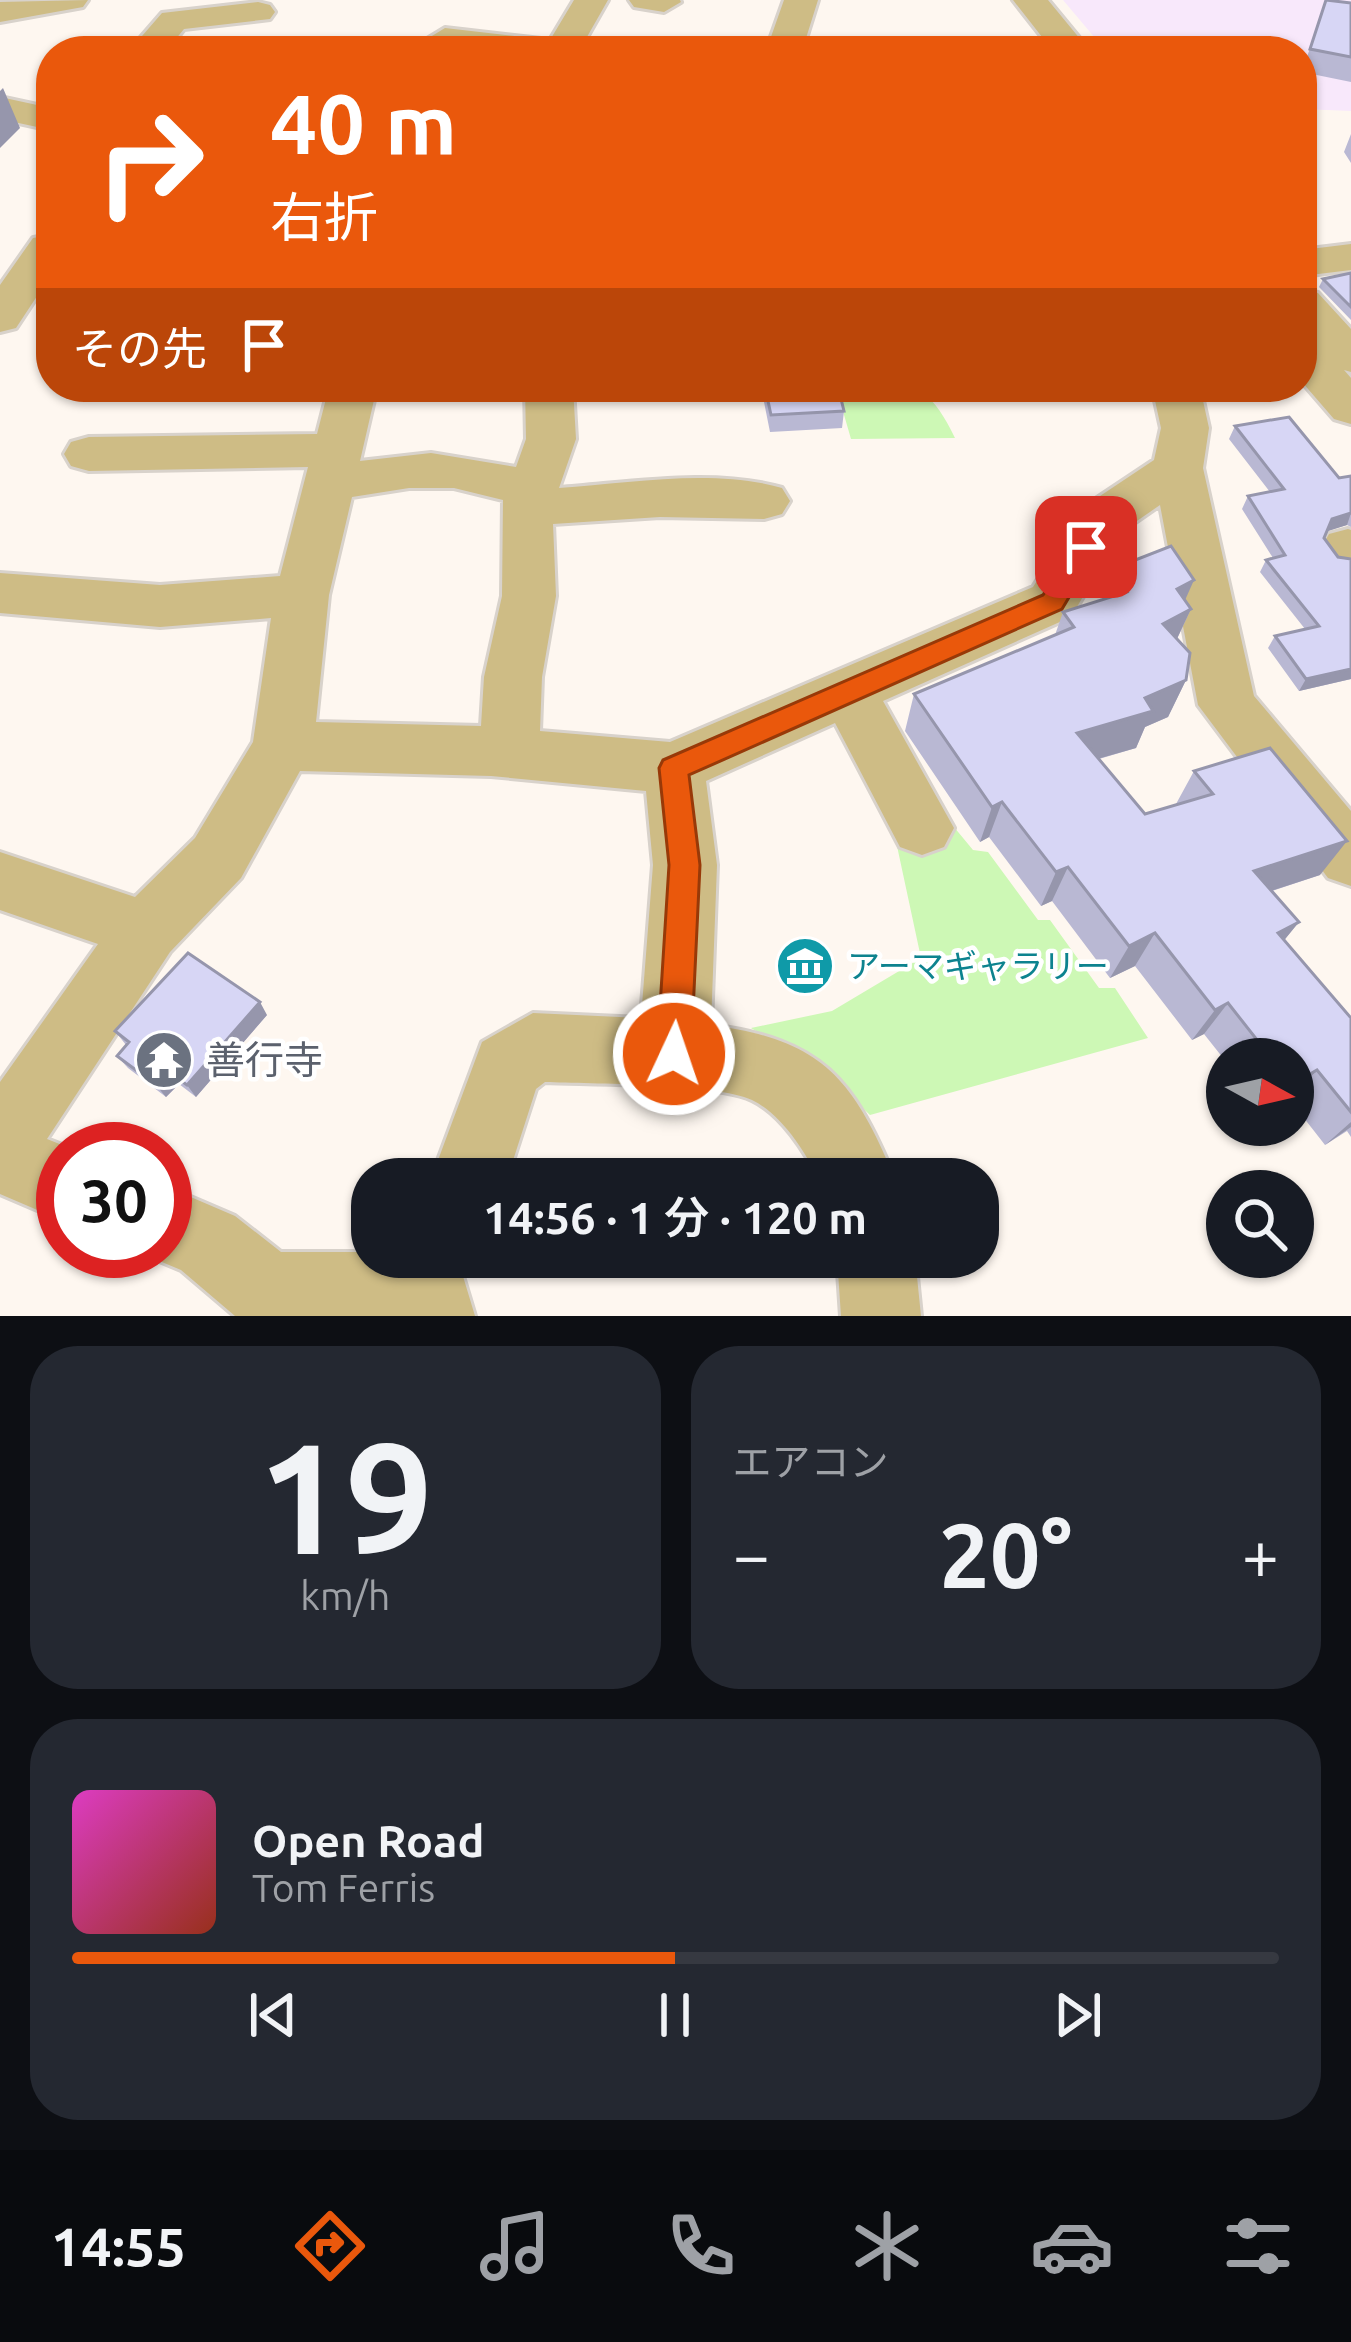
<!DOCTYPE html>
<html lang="ja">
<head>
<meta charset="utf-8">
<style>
  body { margin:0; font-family:Ubuntu,"Noto Sans JP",sans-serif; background:#242831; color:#f1f3f6; height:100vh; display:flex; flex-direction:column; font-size:45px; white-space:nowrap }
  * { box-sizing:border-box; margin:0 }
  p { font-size:39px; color:#9ea1a6 }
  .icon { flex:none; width:66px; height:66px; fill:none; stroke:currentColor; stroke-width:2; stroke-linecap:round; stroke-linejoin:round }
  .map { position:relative; height:1316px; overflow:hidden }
  .sheet { display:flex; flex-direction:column; gap:30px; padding:30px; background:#0d0f14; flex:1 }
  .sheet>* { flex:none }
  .guide { position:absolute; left:36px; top:36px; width:1281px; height:366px; border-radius:48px; box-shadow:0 3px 9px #0004; background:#ea580c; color:#fff; overflow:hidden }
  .needle { width:78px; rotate:98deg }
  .controls { position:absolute; left:1206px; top:1038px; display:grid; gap:24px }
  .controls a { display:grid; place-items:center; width:108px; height:108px; border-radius:50%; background:#171b24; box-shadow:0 3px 9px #0004; font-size:60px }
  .speed { position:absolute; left:36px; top:1122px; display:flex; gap:24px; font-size:60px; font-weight:700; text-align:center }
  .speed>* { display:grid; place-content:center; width:156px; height:156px; border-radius:50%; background:#171b24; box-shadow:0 3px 9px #0004; line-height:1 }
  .speed .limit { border:18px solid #d22; background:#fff; color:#111 }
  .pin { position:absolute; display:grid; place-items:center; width:102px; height:102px; color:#fff; margin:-51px; border-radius:24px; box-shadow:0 6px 18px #0006 }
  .me { position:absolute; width:132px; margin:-66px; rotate:3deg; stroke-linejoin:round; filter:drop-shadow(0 0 9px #0008) }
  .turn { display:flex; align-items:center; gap:42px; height:252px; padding:0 36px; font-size:54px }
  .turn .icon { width:156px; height:156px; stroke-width:2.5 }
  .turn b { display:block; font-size:84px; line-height:102px }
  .then { display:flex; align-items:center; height:114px; padding:0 36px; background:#0003; gap:24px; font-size:45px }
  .big { font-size:90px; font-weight:600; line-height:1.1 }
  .sheet .widget { flex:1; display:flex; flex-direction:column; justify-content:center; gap:18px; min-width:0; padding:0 42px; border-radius:48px; background:#242831 }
  .sheet .dial { align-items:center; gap:0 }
  .dial b { font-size:156px; line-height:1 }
  .song { display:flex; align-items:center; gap:36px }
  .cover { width:144px; height:144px; border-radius:18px; background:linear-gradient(135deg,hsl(310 70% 55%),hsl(10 70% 35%)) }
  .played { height:12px; border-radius:6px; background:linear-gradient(90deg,#ea580c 50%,#363941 50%) }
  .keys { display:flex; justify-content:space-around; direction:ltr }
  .heat { display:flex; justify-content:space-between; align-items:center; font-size:66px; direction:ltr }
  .sheet .tiles { flex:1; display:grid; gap:30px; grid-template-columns:1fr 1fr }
  .widget:last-child { grid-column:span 2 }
  .trip { position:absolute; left:351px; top:1158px; width:648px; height:120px; border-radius:48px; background:#171b24; box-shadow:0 3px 9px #0004; font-weight:600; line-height:120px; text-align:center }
  .tabs { display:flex; height:192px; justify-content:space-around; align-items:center; background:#090b0e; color:#9ea1a6 }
  .tabs .icon { width:84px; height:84px }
  .tabs .selected { color:#ea580c }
  .tabs b { font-size:54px; color:#f1f3f6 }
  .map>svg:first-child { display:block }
  .education { fill:#f8e8fb }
  .green { fill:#cdf8b5 }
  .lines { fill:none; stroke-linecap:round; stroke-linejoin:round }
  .minor-casing { stroke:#d8d2cb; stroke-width:6 }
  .minor { fill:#cebc85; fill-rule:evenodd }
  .wall { fill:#b9b8d3 }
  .shaded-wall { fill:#9696ac }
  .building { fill:#d7d6f5; stroke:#9696ac; stroke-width:3 }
  .route { fill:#ea580c; stroke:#983908; stroke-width:3 }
  .labels { text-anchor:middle; stroke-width:9; stroke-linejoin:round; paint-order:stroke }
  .culture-label { font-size:33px; fill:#0d838f; stroke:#fff; text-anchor:start }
  .near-worship-label { font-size:39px; fill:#5b616d; stroke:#fff; text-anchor:start }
</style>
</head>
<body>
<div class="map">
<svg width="1351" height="1316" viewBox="0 0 1351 1316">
  <rect width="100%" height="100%" fill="#fef7f0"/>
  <path class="education" d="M1063,0h288v111l-49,-2v-58h-196z"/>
  <path class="green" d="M836,387c69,0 86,-17 119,51l-104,1z
    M949,821l24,29 15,2 50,68h12l49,68h16l33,50 -278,77 -46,-43 -73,-44 81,-17 89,-53 -27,-126z"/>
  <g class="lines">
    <defs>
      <path id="minor" d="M88,0l-5,7 -83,15v-20z
        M574,0h34l-29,51 -146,-5 -6,-7 18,-11 105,12z
        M629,0h51l1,2 -17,10 -30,-5z
        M784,0h34l-16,51h-36z
        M1013,0h35l42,51h-37z
        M258,2l12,3 5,7 -5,7 -86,10 -18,22h-37l33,-38z
        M0,97l51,11v22l-51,-11z
        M51,235v40l-35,53 -16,4v-47l33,-47z
        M1351,244v26l-49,6v-26z
        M1302,290l16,3 33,36v43l-7,-2 7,8v46l-17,-5 -32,-37v-45l8,3 -8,-10z
        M329,387h48l-17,74 71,-8 85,14 10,-28 -1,-52h48l3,52 -17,49c70,-5 155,-20 223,0l8,13 -8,13 -18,5 -104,-2 -107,7 3,72 -14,81 -2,54 130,11 363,-155 52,-81 69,-46 7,-32 -9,-41h48l9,41 -6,40 51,228 97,115v75l-23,-8 -130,-173 -38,-200 -39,27 -50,85 -188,84 71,127 -10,19 -22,8 -22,-8 -65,-124 -129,58 11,84 -6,160c111,15 142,53 184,154h-77c-12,-27 -37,-65 -66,-79 -36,-17 -162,-16 -207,-18l-9,7 -29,90h-76l51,-137 51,-29 108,5 12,-153 -7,-74 -155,-15 -191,-5 -59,107 -71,74 -123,187 25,10h-9v72l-63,-27v-112l98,-138 -98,-34v-58l135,45 60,-59 58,-96 18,-124 -111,9 -160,-14v-40l160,12 120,-9 28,-109 -219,4 -18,-5 -7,-12 7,-12 18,-5 228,-3zM409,488h45l49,12 -1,96 -18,81 -3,49 -165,-4 13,-127 23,-98z
        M1348,529l3,1v40l-19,-5 -11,-17 8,-14z
        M165,1186l70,30 46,36h91v5h73l14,6 16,53h-240l-54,-46 -43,-18 27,-1z
        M837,1257h78l6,59h-80z"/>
    </defs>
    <use href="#minor" class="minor-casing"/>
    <use href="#minor" class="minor"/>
  </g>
  <path class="wall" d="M1326,0l25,3v79l-49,-10z
    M1351,134v29l-7,-11z
    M1351,273v47l-32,-33 4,-8z
    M761,387h77l6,24 -2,17 -72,4z
    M1235,426l104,52 12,-2v51l-4,-2 -20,6 -3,7 27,141 -52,12 -31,-43 7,-12 30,-7 -45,-57 6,-12 7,-2 -31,-49 6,-13 22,-4 -41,-53z
    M1125,564l60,37 6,8 -14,30 9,41 -18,37 -23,10 -9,21 -37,11 46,55 31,-10 18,-33 126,104 -48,16 27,31 -15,18 67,78v119l-4,-6 -22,14 -32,-41v-45h-66v4l-23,-29 -12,6 -57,-74 -25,12 -58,-77 -11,5 -52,-69 -9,5 -75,-111 9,-37 141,-59 8,-23 48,-15z
    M267,1015l-71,82 -17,-13 -13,13 -38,-29 -11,-12 9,-11 -11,-14z"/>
  <path class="shaded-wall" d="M3,88l17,40 -20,20v-57z
    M1351,513l-4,12 -22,7 7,-13z
    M1194,580l-16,36 13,-7 -18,38 -27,14 31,-72z
    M1351,669v10l-52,12 7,-12z
    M1186,680l-18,37 -23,10 -9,21 -74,21 15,-36 68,-35z
    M1002,802l-13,35 -9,5 12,-35z
    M1347,841l-27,34 -89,29 23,-33z
    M1068,867l-16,34 -11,5 15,-34z
    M1299,922l-26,32 5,-21z
    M1155,933l-20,33 -25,12 19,-32z
    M260,1002l7,13 -71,82 -9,-12z
    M1228,1003l-24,31 -12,6 23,-30z
    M1317,1070l-24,25v-11z
    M169,1072l10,12 -13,13 -10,-12z
    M1351,1122v5l-26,18z"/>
  <path class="building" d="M1326,0l25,3v54l-41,-8z
    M1351,273v34l-28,-28z
    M765,387h73l6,24 -73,4z
    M1289,417l50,61 12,-2v37l-19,6 -8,19 14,19 13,2v110l-45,10 -31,-43 44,-10 -53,-66 19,-5 -37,-59 36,-7 -49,-63z
    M1171,546l23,34 -17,9 14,20 -28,15 27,29 -4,27 -41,18 8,13 -76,22 68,81 68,-20 -19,-23 76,-23 77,93 -93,30 45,51 -21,11 73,85v94l-34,-42 -24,14v-25h-21l-44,-56 -13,7 -60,-77 -26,13 -61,-79 -12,5 -54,-70 -10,5 -78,-113 160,-67 -11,-15 64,-20 -9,-12 14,-6 -7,-10z
    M188,953l72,49 -73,83 -18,-13 -13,13 -39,-29 12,-14 -14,-11z"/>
  <path class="route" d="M1086,537l13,10 -37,62 -373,166 11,90 -9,189 -5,12 -12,4 -12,-4 -5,-12 12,-189 -10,-97 4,-8 380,-165 34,-55z"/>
  <defs>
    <symbol id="museum-disc" viewBox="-11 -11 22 22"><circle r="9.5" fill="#0f9aa8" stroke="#fff"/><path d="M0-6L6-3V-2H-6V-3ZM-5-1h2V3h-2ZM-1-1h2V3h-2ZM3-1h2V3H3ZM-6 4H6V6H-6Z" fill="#fff"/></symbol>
    <symbol id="temple-disc" viewBox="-11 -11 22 22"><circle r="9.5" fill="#6b7280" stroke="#fff"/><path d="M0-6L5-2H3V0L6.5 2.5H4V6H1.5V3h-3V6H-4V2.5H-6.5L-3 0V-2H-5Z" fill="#fff"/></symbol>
  </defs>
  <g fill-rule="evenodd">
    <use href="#museum-disc" x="772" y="933" width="66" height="66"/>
    <use href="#temple-disc" x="131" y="1027" width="66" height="66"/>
  </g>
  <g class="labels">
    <g class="culture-label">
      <text x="847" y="978">アーマギャラリー</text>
    </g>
    <g class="near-worship-label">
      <text x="206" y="1074">善行寺</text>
    </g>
  </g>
</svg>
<div class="controls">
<a><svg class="needle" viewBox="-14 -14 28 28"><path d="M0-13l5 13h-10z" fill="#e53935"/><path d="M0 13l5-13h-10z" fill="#9ea1a6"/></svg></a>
<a><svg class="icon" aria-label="search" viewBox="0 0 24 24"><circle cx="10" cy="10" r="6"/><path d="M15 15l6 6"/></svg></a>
</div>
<div class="speed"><div class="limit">30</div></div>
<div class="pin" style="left:1086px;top:547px;background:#d93025"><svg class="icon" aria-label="arrive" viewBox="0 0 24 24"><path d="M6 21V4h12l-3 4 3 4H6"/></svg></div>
<svg class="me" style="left:674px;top:1054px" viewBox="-20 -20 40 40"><circle r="17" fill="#ea580c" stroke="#fff" stroke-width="3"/><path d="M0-11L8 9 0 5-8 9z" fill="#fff"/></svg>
<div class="trip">14:56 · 1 分 · 120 m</div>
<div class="guide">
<div class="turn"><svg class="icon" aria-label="right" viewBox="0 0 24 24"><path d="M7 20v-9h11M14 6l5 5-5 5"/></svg><div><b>40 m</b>右折</div></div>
<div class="then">その先<svg class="icon" aria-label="arrive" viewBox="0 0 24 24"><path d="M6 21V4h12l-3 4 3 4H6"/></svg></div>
</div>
</div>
<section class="sheet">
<div class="tiles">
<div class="widget dial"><b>19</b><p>km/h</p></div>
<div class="widget"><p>エアコン</p>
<div class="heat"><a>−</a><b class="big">20°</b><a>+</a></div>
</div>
<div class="widget">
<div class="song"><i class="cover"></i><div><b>Open Road</b><p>Tom Ferris</p></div></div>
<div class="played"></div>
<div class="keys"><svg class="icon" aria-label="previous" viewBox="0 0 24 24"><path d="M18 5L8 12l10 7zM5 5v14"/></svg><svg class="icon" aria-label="pause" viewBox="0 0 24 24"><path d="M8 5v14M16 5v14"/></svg><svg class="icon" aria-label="next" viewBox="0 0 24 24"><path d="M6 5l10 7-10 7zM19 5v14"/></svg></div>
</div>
</div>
</section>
<nav class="tabs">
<b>14:55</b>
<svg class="icon selected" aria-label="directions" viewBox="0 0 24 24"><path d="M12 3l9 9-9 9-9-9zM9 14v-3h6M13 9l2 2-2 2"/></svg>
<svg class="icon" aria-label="music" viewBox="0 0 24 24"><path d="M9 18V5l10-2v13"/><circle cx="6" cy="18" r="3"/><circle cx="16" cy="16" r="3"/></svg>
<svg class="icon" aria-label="phone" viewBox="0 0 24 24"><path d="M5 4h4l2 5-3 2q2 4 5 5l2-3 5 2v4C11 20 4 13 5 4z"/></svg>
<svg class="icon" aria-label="climate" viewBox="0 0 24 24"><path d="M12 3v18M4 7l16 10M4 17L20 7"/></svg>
<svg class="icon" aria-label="car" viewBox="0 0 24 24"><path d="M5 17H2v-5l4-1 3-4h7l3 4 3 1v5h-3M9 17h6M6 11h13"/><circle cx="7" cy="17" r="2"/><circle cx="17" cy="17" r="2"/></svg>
<svg class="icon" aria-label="filters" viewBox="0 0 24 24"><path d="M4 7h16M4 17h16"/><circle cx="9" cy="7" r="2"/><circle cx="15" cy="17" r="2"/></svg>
</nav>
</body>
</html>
